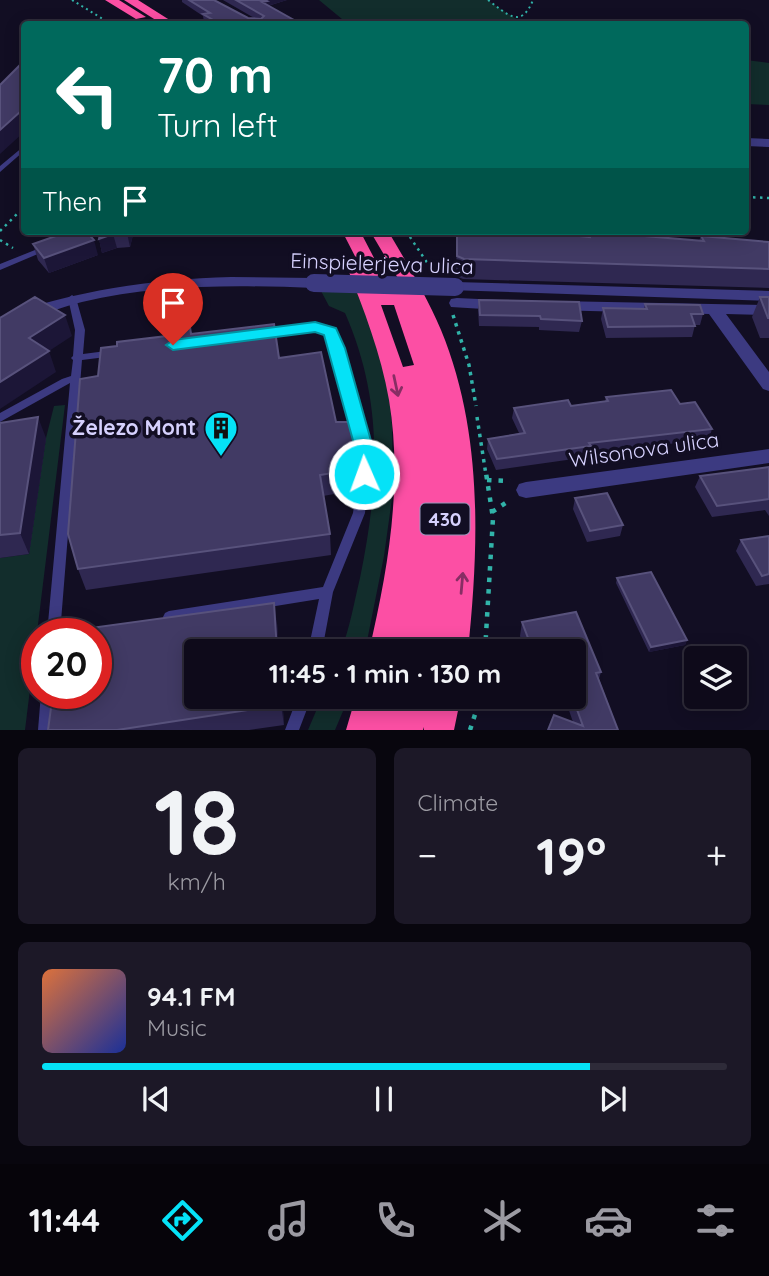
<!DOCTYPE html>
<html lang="en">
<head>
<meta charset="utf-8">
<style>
  body { margin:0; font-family:Quicksand,sans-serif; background:#1c1827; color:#f1f3f6; height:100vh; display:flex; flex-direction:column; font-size:26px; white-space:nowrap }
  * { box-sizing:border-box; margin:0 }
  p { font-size:23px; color:#9b9aa2 }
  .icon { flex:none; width:38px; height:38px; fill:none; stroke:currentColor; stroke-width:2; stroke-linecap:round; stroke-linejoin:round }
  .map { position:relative; height:730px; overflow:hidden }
  .drawer { display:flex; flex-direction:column; gap:18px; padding:18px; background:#08060e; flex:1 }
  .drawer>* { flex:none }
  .hud { position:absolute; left:21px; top:21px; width:728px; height:214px; border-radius:7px; box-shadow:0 4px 18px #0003,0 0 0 2px #2e2b39; background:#00695c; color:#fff; overflow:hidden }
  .fabs { position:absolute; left:684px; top:646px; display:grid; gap:14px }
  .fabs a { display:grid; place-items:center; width:63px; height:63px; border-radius:7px; background:#0e0a1a; box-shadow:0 4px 18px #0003,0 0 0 2px #2e2b39; font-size:35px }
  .speed { position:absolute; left:21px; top:618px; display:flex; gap:14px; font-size:35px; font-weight:700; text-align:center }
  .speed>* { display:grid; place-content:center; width:91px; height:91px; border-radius:50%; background:#0e0a1a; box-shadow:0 4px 18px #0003,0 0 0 2px #2e2b39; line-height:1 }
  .speed .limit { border:10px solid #d22; background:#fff; color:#111 }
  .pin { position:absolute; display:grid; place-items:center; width:60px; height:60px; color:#fff; margin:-72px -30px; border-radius:50% 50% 50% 0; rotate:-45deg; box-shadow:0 0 7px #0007 }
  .pin .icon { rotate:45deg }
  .me { position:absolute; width:77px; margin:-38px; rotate:358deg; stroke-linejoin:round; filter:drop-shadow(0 0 5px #0008) }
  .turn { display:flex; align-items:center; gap:24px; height:147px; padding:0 21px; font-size:32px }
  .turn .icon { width:91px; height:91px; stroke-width:2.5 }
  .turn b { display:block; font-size:49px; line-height:60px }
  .then { display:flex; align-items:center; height:66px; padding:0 21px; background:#0003; gap:14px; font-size:26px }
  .big { font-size:52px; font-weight:700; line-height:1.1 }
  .drawer .tile { flex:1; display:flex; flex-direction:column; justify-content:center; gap:10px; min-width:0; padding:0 24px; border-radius:10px; background:#1c1827 }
  .drawer .dial { align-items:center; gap:0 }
  .dial b { font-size:91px; line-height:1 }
  .song { display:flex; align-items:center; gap:21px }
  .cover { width:84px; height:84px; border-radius:10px; background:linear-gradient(135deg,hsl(20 70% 55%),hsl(230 70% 35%)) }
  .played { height:7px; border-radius:4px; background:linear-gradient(90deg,#05e2f7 80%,#2e2b39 80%) }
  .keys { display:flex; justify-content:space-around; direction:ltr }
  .heat { display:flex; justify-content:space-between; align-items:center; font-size:38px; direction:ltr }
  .drawer .tiles { flex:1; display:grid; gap:18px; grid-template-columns:1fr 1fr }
  .tile:last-child { grid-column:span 2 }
  .trip { position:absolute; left:184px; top:639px; width:402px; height:70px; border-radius:7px; background:#0e0a1a; box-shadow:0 4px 18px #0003,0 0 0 2px #2e2b39; font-weight:700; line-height:70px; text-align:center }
  .dock { display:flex; height:112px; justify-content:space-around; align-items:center; background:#06040a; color:#9b9aa2 }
  .dock .icon { width:49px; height:49px }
  .dock .selected { color:#05e2f7 }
  .dock b { font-size:32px; color:#f1f3f6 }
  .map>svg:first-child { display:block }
  .green { fill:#122d2c }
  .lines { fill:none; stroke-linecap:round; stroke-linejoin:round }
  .path-far3 { stroke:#31b3a9; stroke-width:2; stroke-dasharray:2 3.5; stroke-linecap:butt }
  .path-far2 { stroke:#31b3a9; stroke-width:2.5; stroke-dasharray:2.5 4.5; stroke-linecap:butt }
  .path-far1 { stroke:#31b3a9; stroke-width:3.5; stroke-dasharray:3.5 5; stroke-linecap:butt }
  .path { stroke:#31b3a9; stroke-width:4.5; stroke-dasharray:4.5 7; stroke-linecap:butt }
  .lane { fill:#3c3a81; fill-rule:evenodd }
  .street { fill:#3c3a81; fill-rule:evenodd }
  .highway { fill:#fc4fa4; fill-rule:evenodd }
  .street-bridge { stroke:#3c3a81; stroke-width:18 }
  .wall { fill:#2f2851 }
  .shaded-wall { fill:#1c1637 }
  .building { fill:#413a64; stroke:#58527c; stroke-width:2 }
  .oneway { stroke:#872e64 }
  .route { fill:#05e2f7; stroke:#0393a1; stroke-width:2 }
  .labels { text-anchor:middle; stroke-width:7; stroke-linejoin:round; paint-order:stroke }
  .shield { fill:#120e23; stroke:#9b96bc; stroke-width:2 }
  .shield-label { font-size:19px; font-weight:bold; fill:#d6d1fe }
  .street-label { font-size:21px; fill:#d6d1fe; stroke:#120e23 }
  .poi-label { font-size:21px; font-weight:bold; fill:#d6d1fe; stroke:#120e23; text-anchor:end }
</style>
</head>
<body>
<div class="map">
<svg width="769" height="730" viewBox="0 0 769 730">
  <rect width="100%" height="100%" fill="#120e23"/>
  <path class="green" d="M319,0h168l37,24h-176z
    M746,60l23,3v42l-23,-1z
    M321,291h37l29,83 5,52 1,65 -9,65 -19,95h-24c9,-24 13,-48 19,-73 19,-93 24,-176 -15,-265l-16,-7z
    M65,405l-40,325h-25v-172l29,-4 17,-116 8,-32z
    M322,697h27l-14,33h-27z"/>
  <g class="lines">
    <path class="path-far3" d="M72,0l39,24
      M488,0c19,14 33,30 45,0"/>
    <path class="path-far2" d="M746,197l23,1
      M0,231l24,-24
      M406,231l26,39
      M0,240l13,8"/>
    <path class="path-far1" d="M453,315l16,50 7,41
      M477,417l9,58"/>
    <path class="path" d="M487,480l23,1
      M492,512l18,-12
      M485,651l8,-133 -7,-45
      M470,730l11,-34"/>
    <path class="lane" d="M24,146v5l-24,21v-6z
      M45,246h3l4,2 -52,22v-6z
      M72,295l4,3 9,32 -2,24 31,-4 5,3 -5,3 -32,4 -22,274h-13l23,-251 -70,39v-9l62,-34 9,-3 2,-16 -2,-2 2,-2 2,-26 -7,-32z
      M315,324l18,5 2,2 7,17 29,107 -6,58 -32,79 -11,59h-14l11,-52 -150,24 -4,-2 -2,-4 2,-4 4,-2 154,-24 30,-74 8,-58 -29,-107 -6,-15 -11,-3 -51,6 -5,-3 5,-3z
      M41,693h14l-3,37h-14z
      M298,696h14l-13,34h-14z"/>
    <path class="street" d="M746,138l23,1v8l-23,-1z
      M231,277l83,1 8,5 -8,5c-77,-3 -156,-4 -232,14 -28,7 -54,19 -82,26v-11c76,-26 150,-38 231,-40z
      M455,282l314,9v10l-320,-11 -2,-3 2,-3z
      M457,298l43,2 8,5 -8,5 -49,-3 -2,-4 2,-4z
      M556,301l213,4v10l-43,-1 43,58v19l-6,-2 -54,-75 -159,-4 -2,-4 2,-4z
      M769,449v14l-243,35 -7,-2 -3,-6 3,-6 7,-2z"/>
    <path class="highway" d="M105,0h14l27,17 -10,2z
      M124,0h14l38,24h-14z
      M342,231h18l26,50 13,-1 -29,-49h18c19,32 38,64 53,99 42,102 38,214 27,321h-99c19,-81 34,-167 20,-251 -8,-46 -25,-90 -42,-133l3,-4 8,-1zM381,305h13l20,60 -11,2z
      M356,696h105l-7,34h-30v-3l-1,3h-77z"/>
    <path class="street-bridge" d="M314,283l141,4"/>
  </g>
  <path class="wall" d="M182,0h32l34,18 8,1 -33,-19h64l-19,6 33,18h-93l-4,-2 -1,-6 -21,-14z
    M101,231h33l-4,16 -13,1 -15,5 -3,-14z
    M516,231h16l51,5 -1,-5h38l1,3 78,7 2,-5 68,6v46l-306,-9 -7,-3 1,-42 58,2z
    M33,244l65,11 -49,18 -11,-13z
    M760,297h9v41h-9l-8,-21z
    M479,300l103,21 -3,11 -40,-2v-3l-60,-1 -1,-16z
    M645,304l58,10 -3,11h-5l-3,12 -86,1 -5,-19 2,-11 41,1z
    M192,333l87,25 57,64 22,12v21l-2,16 -5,1v19l-28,5 7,38 1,21 -245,35 -8,-21 20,-193 77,-41z
    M606,397l74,7 32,25 -3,10 -120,15 -1,3 -92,13 -9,-21 1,-10 31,-6 -7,-15 2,-10 57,-2 34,-5z
    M0,423l46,15 -17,116 -29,4z
    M769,467v49l-4,-6 -53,7 -17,-30 5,-11z
    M575,498l48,27 -3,11 -33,6 -14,-33z
    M769,536v48l-13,2 -20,-35 5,-11z
    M617,578l70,62 -2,5 -36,7 -33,-69z
    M576,612l25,60 -2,7 19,51h-70l6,-15 19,7 -9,-26h10v-45h-49l-5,-15 2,-14z
    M277,623l7,102 -35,5h-201z"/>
  <path class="shaded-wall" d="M263,0h24l-20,6 -4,4z
    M21,111l3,10v11l-24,22v-24z
    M127,231h7l-4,16 -3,-14z
    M113,234l4,14 -15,5 -3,-14z
    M94,240l4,15 -49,18 -5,-15z
    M65,315l7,21 -23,15 7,21 -56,37v-27l29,-44z
    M38,417l8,21 -17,116 -9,-21z
    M358,434v21l-2,16 -1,-21z
    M274,603l3,20 2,28h-2z
    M687,640l-2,5 -36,7 2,-5z
    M280,696h2l2,29 -3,-20z"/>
  <path class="building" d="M189,0h25l34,18 13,1 3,-3 -28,-16h29l2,1 -5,1 39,22h-55l-3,-1 -5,1h-18l-17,-10 7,-1z
    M24,61v50h-3l-21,19v-45z
    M70,231h16l8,9 -50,18 -11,-14z
    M101,231h26v2l-14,1 -14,5z
    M517,231h15l58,6 -1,-6h31l1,3 83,7 -3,-5 68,6v27l-305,-10 -7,-3v-22l62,2z
    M35,297l30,18 -36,23 20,13 -49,31v-64z
    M760,297h9v21h-1z
    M479,300l100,2 3,19 -41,-2 -1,-3 -60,-1z
    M645,304l55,1 3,9h-12l4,12 -87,1 -5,-19 44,1z
    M274,324l5,34 42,-6 15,70h19l3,12 -3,16 -8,1 4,19 -31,5 10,59 -252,35 -10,-35 12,-155 18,-3 3,-28 16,-2v-4l58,-7v-6l15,-2 1,7z
    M671,390l9,14 15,-2 17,27 -123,14 2,3 -94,13 -9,-20 37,-6 -11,-25 54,-8 3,6 37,-5 -2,-4z
    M38,417l-18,116 -20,2v-112z
    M769,467v32l-52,7 -17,-30z
    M607,493l16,32 -33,6 -15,-33z
    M769,536v38l-7,2 -21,-36z
    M651,572l36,68 -36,7 -34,-69z
    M274,603l3,48h-81v45h84l1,9 -164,25h-69l5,-37h43v-59h-35v-2z
    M576,612l25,60 -5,1 22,57h-70l6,-15 29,11 -11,-30h2v-45h-41l-11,-29z"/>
  <defs><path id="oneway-shaft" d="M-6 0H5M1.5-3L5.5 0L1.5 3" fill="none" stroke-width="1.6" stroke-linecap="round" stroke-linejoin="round" transform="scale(1.75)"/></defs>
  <g class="oneway">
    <use href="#oneway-shaft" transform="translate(396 386) rotate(78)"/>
    <use href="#oneway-shaft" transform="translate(462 583) rotate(-85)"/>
  </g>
  <path class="route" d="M315,322l21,6 9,20 30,107 -5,24h-13l-2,-5 2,-19 -33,-120 -9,-3 -142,18 -7,-5 7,-5z"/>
  <defs>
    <symbol id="building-pin" viewBox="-11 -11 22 30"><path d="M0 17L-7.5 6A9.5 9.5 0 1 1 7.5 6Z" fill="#05e2f7" stroke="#120e23"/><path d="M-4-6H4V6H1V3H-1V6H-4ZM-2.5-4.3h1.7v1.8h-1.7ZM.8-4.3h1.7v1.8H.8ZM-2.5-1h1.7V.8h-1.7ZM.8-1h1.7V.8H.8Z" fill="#111"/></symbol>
  </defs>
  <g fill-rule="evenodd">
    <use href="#building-pin" x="202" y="409" width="38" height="52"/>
  </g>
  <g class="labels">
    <rect class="shield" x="420.5" y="503.5" width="49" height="31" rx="5"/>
    <g class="shield-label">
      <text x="445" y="526">430</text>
    </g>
    <g class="street-label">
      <text transform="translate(382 264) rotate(2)" y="7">Einspielerjeva ulica</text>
      <text transform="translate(644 450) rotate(-8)" y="7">Wilsonova ulica</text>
    </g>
    <g class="poi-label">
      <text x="196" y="435">Železo Mont</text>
    </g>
  </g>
</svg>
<div class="fabs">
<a><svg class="icon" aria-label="layers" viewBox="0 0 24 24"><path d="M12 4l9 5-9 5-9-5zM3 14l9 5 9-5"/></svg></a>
</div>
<div class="speed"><div class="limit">20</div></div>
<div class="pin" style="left:173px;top:345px;background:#d93025"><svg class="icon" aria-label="arrive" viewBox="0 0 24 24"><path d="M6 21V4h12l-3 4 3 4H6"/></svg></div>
<svg class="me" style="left:364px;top:474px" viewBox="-20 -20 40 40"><circle r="17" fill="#05e2f7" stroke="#fff" stroke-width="3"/><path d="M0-11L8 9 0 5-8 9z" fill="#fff"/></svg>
<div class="trip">11:45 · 1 min · 130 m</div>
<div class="hud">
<div class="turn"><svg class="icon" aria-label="left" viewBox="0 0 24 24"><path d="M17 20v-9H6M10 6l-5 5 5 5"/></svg><div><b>70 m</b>Turn left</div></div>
<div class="then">Then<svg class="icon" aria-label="arrive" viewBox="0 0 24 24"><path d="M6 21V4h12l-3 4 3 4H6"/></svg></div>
</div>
</div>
<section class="drawer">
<div class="tiles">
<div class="tile dial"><b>18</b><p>km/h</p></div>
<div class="tile"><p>Climate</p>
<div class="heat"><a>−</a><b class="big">19°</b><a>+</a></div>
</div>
<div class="tile">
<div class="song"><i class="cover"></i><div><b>94.1 FM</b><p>Music</p></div></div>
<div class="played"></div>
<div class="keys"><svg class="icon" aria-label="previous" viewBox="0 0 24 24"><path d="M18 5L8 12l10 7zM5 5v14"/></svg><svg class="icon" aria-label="pause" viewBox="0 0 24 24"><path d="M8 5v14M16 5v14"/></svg><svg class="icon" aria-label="next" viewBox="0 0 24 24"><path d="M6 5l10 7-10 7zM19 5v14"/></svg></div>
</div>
</div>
</section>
<nav class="dock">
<b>11:44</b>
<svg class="icon selected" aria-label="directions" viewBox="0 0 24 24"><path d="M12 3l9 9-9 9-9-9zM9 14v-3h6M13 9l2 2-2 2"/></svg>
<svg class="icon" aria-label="music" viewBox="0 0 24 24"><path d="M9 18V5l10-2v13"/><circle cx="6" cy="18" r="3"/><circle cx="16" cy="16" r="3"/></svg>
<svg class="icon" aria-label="phone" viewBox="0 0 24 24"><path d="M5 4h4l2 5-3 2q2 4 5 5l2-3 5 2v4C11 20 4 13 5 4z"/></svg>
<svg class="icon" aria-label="climate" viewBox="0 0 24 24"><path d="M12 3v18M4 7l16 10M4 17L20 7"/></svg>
<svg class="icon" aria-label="car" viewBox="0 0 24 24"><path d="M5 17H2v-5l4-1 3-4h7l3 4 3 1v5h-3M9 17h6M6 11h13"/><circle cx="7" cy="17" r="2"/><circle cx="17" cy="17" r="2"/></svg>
<svg class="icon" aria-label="filters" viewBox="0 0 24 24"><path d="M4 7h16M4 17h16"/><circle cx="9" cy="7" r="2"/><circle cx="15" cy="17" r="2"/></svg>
</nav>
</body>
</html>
